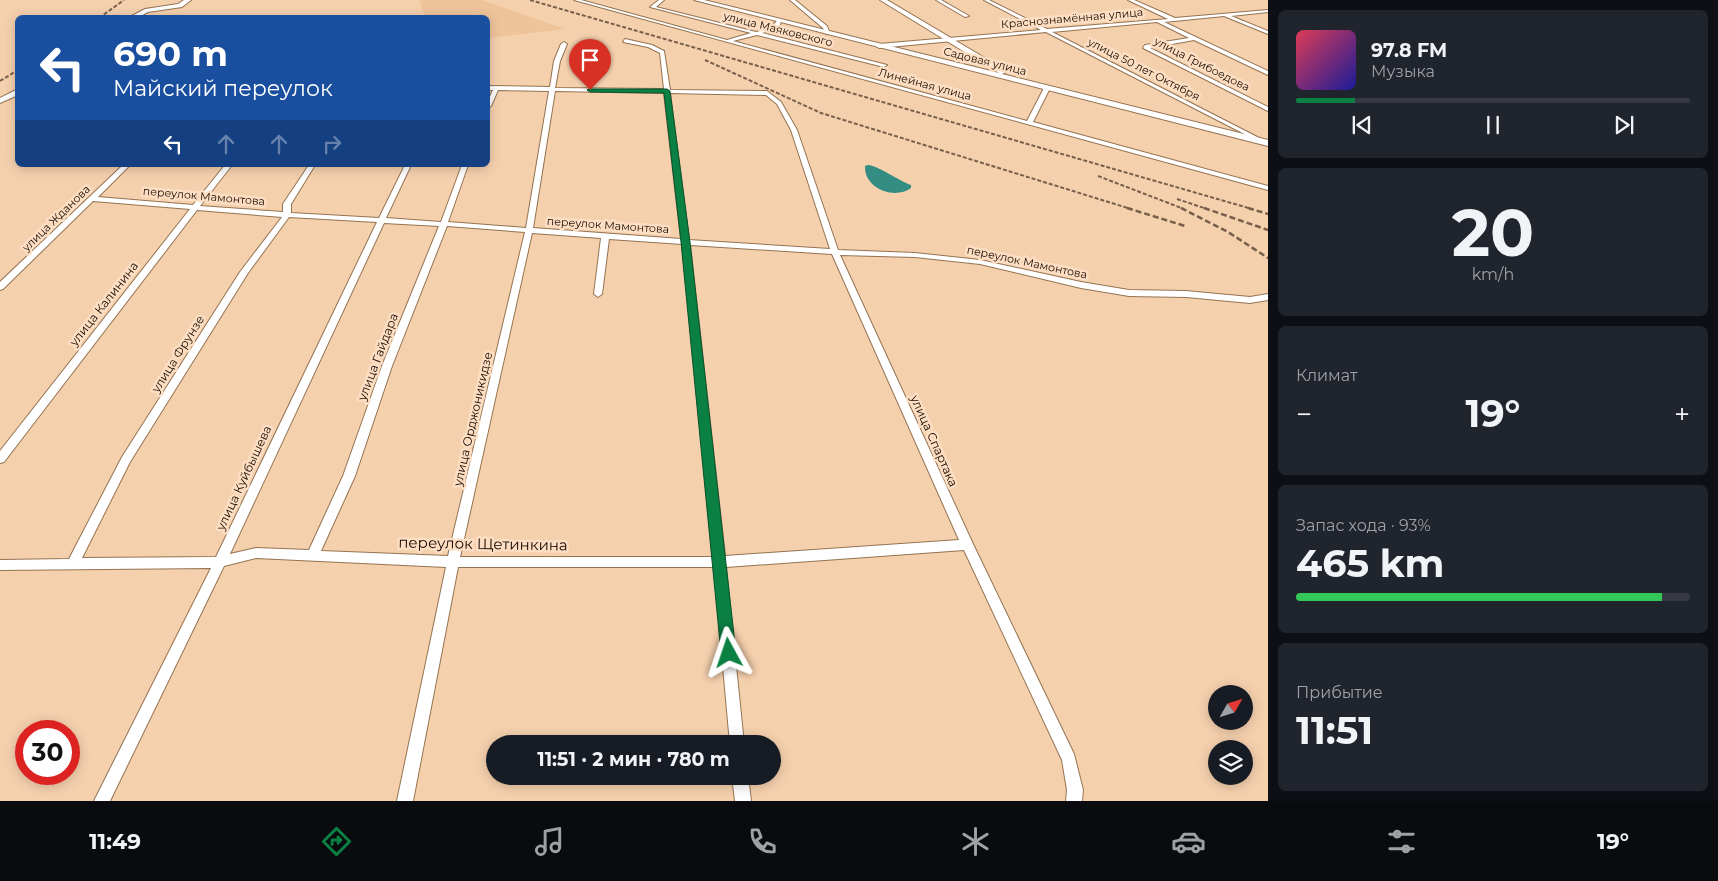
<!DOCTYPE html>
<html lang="ru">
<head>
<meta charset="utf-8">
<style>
  body { margin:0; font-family:Montserrat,sans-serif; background:#20242c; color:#f1f3f6; height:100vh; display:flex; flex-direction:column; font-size:19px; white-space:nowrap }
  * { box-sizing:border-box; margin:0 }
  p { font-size:16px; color:#9ea1a6 }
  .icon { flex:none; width:28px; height:28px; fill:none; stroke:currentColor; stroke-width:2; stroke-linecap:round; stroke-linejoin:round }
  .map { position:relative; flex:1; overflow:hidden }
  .details { display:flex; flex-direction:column; gap:10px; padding:10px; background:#0d0f14; width:450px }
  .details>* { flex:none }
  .hud { position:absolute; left:15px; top:15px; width:475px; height:152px; border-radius:8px; box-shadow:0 2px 12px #0003; background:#1a4fa0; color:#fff; overflow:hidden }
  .needle { width:32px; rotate:51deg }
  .buttons { position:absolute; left:1208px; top:685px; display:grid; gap:10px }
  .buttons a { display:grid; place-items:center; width:45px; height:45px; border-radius:50%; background:#171b24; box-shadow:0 2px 12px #0003; font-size:25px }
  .speed { position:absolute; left:15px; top:720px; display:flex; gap:10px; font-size:25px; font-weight:700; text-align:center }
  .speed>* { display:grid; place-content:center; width:65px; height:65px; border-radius:50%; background:#171b24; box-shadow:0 2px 12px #0003; line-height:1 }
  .speed .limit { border:8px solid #d22; background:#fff; color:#111 }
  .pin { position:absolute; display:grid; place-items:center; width:42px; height:42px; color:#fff; margin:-51px -21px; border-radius:50% 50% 50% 0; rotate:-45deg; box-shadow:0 0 5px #0007 }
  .pin .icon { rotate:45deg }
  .me { position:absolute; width:55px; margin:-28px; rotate:355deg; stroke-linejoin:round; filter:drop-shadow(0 0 4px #0008) }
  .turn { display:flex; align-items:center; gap:18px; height:105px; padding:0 15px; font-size:22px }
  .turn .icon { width:65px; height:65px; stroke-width:2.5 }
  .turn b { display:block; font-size:35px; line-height:42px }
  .lanes { display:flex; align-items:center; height:48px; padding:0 15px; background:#0003; justify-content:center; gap:25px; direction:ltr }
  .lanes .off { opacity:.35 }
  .big { font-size:38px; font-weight:700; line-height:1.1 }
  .details .widget { flex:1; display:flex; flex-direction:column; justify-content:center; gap:8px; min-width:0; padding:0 18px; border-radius:8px; background:#20242c }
  .details .dial { align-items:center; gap:0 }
  .dial b { font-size:65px; line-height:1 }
  .song { display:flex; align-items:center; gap:15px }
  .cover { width:60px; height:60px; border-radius:8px; background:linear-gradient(135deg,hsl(350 70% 55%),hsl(240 70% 35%)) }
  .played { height:5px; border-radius:2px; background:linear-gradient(90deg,#0b8043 15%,#363941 15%) }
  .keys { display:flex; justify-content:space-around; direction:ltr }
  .heat { display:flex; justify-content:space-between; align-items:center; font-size:28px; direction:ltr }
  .charge { height:8px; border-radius:4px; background:linear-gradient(90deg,#34c759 93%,#363941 0) }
  .trip { position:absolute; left:486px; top:735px; width:295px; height:50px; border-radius:25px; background:#171b24; box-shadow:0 2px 12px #0003; font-weight:700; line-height:50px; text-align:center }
  .tabs { display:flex; height:80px; justify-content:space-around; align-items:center; background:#090b0e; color:#9ea1a6 }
  .tabs .icon { width:35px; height:35px }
  .tabs .current { color:#0b8043 }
  .tabs b { font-size:22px; color:#f1f3f6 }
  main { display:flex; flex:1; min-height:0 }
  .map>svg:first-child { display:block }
  .built { fill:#efc49b }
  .water { fill:#338d83 }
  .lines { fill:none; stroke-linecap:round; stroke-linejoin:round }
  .minor-casing { stroke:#947352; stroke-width:2 }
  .tertiary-casing { stroke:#947352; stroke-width:2 }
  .minor { fill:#fff; fill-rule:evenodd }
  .tertiary { fill:#fff; fill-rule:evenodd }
  .rail-far1 { stroke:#775f4b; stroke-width:2; stroke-dasharray:4 2; stroke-linecap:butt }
  .rail { stroke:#775f4b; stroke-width:2.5; stroke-dasharray:6 3; stroke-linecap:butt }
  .route { fill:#0b8043; stroke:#07532c }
  .labels { text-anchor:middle; stroke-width:5; stroke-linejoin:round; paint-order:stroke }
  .far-street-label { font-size:11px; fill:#190c02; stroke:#fddec2 }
  .street-label { font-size:12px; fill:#190c02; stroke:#fddec2 }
  .near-street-label { font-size:15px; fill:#190c02; stroke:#fddec2 }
</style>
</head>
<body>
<main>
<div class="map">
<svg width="1268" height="801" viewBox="0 0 1268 801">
  <rect width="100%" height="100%" fill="#f5d0ad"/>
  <path class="built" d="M419,0h63l83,29 -77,9v-20l-63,-1z"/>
  <path class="water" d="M868,165c11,1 31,16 43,20v3c-16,12 -47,1 -46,-22z"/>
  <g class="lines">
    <defs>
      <path id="minor" d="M574,0h7l146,40 24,-7 -101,-26 9,-7h5l-8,7 100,25c8,-2 18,-5 21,-12h4l-1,5 -10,6 -8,2 125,32 -3,2 -127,-32 -24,6 294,80 17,-33 5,-1 1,1 -17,34 235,64v4z
        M790,0h5l32,26 3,8h-4l-3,-6z
        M936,0h5l28,16 -4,1z
        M984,0h5l58,29 121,-10 -40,-19h6l41,18 93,-8v2l-37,4 37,15v3l-44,-18 -60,6 104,49v4l-74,-35 -44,8 118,59v4l-125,-63 2,-3 44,-7 -32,-16 -105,10 215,110 -5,1 -216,-111 -167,16 -3,-2 3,-2 162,-14z
        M625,39l27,6 12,6 6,39 97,1 14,11 16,28 41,120 77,3 65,7 101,22 48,8 57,1 64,6 18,-3v6l-18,3 -64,-6 -57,-1 -48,-8 -101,-24 -65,-7 -75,-2 133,289 101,210 9,36 -1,11h-16l1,-11 -5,-30 -98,-210 -238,17 18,177h-14l-16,-177h-256l-45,234h-16l49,-234 -190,-9 -32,8 -114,235h-16l117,-233 -211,2v-10l69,-1 53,-102 118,-185 42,-55 -85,-7 -193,252 -4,1v-12l190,-242 -97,-8 -90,88 -3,1v-8l123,-117h7l-32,32 95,8 32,-40h7l-32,41 83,6v-8l26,-39h6l-24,39v9l88,5 26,-53h6l-25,53 55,4 21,-57h6l-20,57 78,6 23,-137 -51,-1 -7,16 -3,2v-7l5,-11h-5v-4l62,1 4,-26 7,-17 3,-2 3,2 -7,17 -5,27 109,1 -4,-36 -12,-6 -25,-5zM555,91l109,2 17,146 -148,-11zM670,93l96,2 11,9 14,26 39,119 -141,-9zM289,217l88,5 -161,335 -134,1 48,-96 118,-189zM384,223l55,3 -57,140 -39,110 -34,74 -53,-2 -26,6zM447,226l78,6 -77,324 -127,-5 34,-75 37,-110zM532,233l69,5 -7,56 4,3 4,-3 7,-55 73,5 31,313h-253zM690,245l142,9 127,286 -234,16z
        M732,776h16l3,25h-16z"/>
      <path id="tertiary" d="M184,0h7l-9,7 -34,5 -11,6h-9l17,-9 33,-5z
        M694,0h10l295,73 -119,-73h7l118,70 1,2 -4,2 266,66v6z
        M18,89v6l-18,8v-5z"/>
    </defs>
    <use href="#minor" class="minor-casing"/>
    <use href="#tertiary" class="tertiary-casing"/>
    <use href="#minor" class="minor"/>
    <use href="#tertiary" class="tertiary"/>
    <path class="rail-far1" d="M530,0l722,209
      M99,18l25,-18
      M705,60l116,53 310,96
      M0,81l18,-11
      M1098,176l86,33
      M1177,199l30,10"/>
    <path class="rail" d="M1127,208l58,18
      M1181,208l47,24 40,26
      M1204,208l64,22
      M1248,208l20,6"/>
  </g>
  <path class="route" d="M588,89h79l3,2 20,151 46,411 -2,5 -5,2 -6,-2 -2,-5 -40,-411 -17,-149 -74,-1 -3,-2z"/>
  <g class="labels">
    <g class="far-street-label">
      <text transform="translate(1072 18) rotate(-5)" y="4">Краснознамённая улица</text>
      <text transform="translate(778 29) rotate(14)" y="4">улица Маяковского</text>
      <text transform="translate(985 61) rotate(14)" y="4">Садовая улица</text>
      <text transform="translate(1202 64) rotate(27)" y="4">улица Грибоедова</text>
      <text transform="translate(1144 69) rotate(27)" y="4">улица 50 лет Октября</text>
      <text transform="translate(925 84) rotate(15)" y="4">Линейная улица</text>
      <text transform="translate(204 196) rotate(5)" y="4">переулок Мамонтова</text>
      <text transform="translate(56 218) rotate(-44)" y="4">улица Жданова</text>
      <text transform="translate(608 225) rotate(4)" y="4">переулок Мамонтова</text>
      <text transform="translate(1027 262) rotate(12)" y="4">переулок Мамонтова</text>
    </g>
    <g class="street-label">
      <text transform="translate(104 304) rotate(-52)" y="4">улица Калинина</text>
      <text transform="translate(178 354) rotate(-58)" y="4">улица Фрунзе</text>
      <text transform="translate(378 357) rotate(-69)" y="4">улица Гайдара</text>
      <text transform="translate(473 419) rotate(-77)" y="4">улица Орджоникидзе</text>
      <text transform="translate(934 441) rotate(66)" y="4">улица Спартака</text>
      <text transform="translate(244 478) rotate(-65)" y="4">улица Куйбышева</text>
    </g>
    <g class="near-street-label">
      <text transform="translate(483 544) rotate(1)" y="5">переулок Щетинкина</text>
    </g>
  </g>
</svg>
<div class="buttons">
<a><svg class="needle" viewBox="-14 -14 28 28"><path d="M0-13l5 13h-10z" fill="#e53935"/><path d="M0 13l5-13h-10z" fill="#9ea1a6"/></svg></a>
<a><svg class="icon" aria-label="layers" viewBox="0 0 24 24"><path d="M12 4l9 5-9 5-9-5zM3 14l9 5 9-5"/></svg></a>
</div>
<div class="speed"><div class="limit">30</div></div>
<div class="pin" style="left:590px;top:90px;background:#d93025"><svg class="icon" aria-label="arrive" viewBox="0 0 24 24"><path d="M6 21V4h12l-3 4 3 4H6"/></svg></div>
<svg class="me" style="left:729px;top:653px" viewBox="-20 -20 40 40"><path d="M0-17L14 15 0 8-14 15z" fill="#0b8043" stroke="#fff" stroke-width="4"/></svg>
<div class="trip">11:51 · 2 мин · 780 m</div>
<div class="hud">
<div class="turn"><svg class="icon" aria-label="left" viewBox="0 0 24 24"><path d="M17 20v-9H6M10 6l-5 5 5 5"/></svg><div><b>690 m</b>Майский переулок</div></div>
<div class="lanes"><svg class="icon" aria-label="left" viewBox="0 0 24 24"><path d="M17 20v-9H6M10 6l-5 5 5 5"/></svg><svg class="icon off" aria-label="ahead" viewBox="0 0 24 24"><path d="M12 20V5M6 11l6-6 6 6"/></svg><svg class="icon off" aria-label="ahead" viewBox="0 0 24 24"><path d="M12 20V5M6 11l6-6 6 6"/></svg><svg class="icon off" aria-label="right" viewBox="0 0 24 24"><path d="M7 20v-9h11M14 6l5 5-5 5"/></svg></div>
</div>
</div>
<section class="details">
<div class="widget">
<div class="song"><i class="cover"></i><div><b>97.8 FM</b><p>Музыка</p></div></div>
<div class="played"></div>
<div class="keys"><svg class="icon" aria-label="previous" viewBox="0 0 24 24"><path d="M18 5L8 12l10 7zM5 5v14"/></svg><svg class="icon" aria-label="pause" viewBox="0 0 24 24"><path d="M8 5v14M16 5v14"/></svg><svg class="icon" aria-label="next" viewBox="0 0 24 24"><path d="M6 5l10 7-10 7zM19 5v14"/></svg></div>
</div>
<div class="widget dial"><b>20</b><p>km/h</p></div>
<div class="widget"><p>Климат</p>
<div class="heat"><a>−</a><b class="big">19°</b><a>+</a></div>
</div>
<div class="widget"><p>Запас хода · 93%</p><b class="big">465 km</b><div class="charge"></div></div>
<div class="widget"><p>Прибытие</p><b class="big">11:51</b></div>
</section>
</main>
<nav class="tabs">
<b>11:49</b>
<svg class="icon current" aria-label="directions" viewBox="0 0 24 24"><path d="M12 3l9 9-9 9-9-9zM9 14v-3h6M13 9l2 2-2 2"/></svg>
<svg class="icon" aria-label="music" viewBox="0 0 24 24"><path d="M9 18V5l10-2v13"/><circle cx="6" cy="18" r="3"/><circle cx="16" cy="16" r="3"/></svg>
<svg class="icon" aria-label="phone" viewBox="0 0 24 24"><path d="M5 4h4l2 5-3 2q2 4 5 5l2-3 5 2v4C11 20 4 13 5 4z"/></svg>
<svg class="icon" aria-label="climate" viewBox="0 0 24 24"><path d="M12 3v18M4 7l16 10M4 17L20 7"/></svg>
<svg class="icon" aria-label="car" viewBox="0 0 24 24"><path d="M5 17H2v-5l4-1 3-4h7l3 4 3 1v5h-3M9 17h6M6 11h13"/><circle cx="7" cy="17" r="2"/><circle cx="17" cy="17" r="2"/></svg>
<svg class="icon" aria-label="filters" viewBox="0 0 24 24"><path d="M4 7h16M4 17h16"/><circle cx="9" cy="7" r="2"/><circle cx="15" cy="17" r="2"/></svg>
<b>19°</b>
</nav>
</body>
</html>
